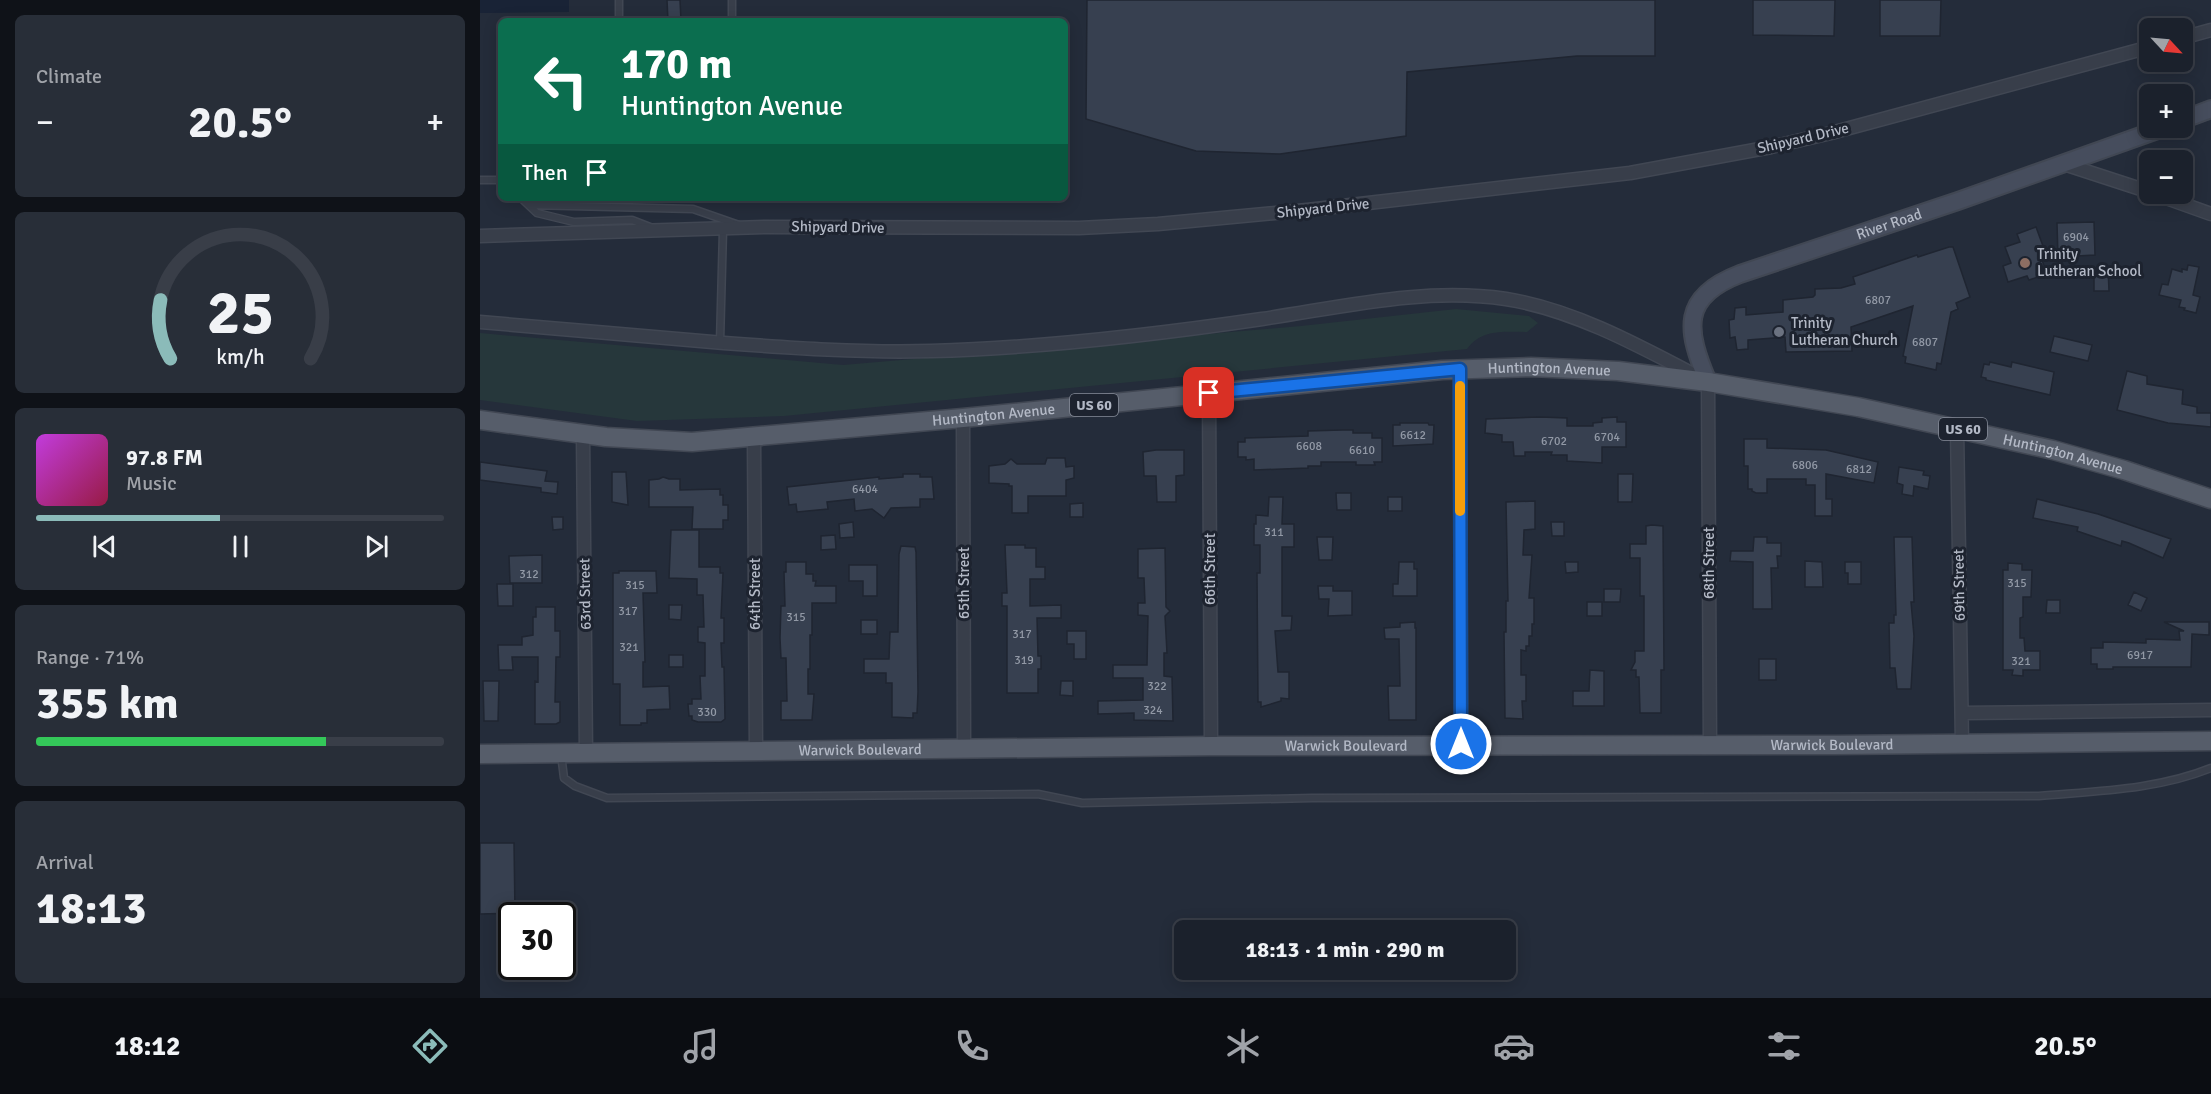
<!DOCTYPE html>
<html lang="en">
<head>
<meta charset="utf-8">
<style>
  body { margin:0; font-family:Signika,sans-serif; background:#282e38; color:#f1f3f6; height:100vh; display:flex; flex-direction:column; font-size:22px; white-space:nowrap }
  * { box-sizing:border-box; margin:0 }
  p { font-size:20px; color:#a0a3a9 }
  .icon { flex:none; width:33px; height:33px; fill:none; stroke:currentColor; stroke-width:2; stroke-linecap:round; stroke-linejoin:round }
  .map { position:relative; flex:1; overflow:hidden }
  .panel { display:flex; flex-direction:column; gap:15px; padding:15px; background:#0f1218; width:480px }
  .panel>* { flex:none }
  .hud { position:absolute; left:18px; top:18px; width:570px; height:183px; border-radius:9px; box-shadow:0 3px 15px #0003,0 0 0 2px #393e48; background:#0b6e4f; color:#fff; overflow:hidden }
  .needle { width:39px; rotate:116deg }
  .buttons { position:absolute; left:1659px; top:18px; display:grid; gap:12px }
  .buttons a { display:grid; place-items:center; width:54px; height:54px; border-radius:9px; background:#1b212c; box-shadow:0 3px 15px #0003,0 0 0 2px #393e48; font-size:30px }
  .speed { position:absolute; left:18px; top:902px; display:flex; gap:12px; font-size:30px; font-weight:700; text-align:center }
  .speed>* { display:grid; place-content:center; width:78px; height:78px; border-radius:50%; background:#1b212c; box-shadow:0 3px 15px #0003,0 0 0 2px #393e48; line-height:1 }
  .speed .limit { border:3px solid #111; border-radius:9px; background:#fff; color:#111 }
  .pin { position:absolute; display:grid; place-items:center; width:51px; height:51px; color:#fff; margin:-26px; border-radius:12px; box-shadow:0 3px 9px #0006 }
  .me { position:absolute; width:66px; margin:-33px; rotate:0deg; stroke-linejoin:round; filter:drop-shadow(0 0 4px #0008) }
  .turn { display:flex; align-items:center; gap:21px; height:126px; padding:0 24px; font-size:27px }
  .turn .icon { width:78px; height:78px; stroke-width:2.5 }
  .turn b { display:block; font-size:42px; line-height:51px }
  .then { display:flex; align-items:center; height:57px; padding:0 24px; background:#0003; gap:12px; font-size:22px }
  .big { font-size:45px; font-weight:700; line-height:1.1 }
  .panel .card { flex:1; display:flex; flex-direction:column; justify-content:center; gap:9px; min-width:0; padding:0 21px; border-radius:9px; background:#282e38 }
  .panel .dial { align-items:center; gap:0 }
  .dial svg { height:156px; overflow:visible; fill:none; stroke:#393e48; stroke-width:7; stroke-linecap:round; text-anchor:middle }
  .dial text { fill:#f1f3f6; stroke:none }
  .song { display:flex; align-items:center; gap:18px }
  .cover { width:72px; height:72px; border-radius:9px; background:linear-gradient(135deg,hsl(290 70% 55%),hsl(340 70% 35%)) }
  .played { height:6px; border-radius:3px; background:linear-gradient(90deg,#8bbbb9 45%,#393e48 45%) }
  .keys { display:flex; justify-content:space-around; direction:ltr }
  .heat { display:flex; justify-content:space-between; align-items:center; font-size:33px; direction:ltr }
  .charge { height:9px; border-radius:4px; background:linear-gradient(90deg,#34c759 71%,#393e48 0) }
  .trip { position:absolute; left:694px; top:920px; width:342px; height:60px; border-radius:9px; background:#1b212c; box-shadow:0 3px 15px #0003,0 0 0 2px #393e48; font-weight:700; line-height:60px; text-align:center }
  .dock { display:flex; height:96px; justify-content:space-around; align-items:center; background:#0b0d12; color:#a0a3a9 }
  .dock .icon { width:42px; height:42px }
  .dock .active { color:#8bbbb9 }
  .dock b { font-size:27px; color:#f1f3f6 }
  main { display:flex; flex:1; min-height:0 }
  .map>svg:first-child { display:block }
  .green { fill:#26373b }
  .water { fill:#192336 }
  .building { fill:#374050; stroke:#1f2531; stroke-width:1.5 }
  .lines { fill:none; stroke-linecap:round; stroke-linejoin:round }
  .lane-casing { stroke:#414753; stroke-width:9 }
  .street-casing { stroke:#414753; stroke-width:15 }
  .secondary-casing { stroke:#414753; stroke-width:20 }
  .primary-casing { stroke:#414753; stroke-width:21 }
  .lane { stroke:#383e4a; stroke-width:6 }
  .street { stroke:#383e4a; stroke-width:12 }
  .secondary { stroke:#464d5d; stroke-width:16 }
  .primary { stroke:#565d6a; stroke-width:18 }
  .route-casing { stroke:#114b97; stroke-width:15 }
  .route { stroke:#1a73e8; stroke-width:10 }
  .slow { stroke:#f59e0b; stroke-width:10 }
  .education-dot { fill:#8d6e63; stroke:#1d232f; stroke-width:2 }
  .worship-dot { fill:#6b7280; stroke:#1d232f; stroke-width:2 }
  .labels { text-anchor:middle; stroke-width:6; stroke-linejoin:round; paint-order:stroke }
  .number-label { font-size:12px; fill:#9299a6 }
  .shield { fill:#1d232f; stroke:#868c99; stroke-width:1.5 }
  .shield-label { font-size:14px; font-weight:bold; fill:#b3b9c6 }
  .street-label { font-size:15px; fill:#b3b9c6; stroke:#1d232f }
  .poi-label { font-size:15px; fill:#b3b9c6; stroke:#1d232f; text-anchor:start }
</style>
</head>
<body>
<main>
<section class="panel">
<div class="card"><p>Climate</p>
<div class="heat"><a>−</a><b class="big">20.5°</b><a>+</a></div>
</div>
<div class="card dial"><svg viewBox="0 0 100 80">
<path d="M14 69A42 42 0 1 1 86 69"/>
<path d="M14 69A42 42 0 0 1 9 39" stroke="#8bbbb9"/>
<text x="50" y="56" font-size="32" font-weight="700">25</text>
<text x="50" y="72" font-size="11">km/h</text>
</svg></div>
<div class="card">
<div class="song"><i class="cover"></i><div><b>97.8 FM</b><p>Music</p></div></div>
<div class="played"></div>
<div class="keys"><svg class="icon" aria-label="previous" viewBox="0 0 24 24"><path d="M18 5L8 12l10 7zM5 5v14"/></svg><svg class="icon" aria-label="pause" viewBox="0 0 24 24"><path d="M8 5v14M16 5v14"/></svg><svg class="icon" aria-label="next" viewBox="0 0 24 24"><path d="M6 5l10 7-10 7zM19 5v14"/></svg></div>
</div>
<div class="card"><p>Range · 71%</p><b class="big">355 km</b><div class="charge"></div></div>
<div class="card"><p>Arrival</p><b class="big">18:13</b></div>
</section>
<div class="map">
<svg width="1731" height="998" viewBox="0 0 1731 998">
  <rect width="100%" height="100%" fill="#242c3a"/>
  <path class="green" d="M976,309l73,7 9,7 -11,9c-24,0 -45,-3 -60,17l-683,67 -147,5 -157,-21v-67l363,32 458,-39z"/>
  <path class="water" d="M0,0h89v12l-89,1z"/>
  <path class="building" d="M187,0h13l1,21h-13z
    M607,0h568v56h-78l-170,16 -1,64 -126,18 -84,-3 -110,-32z
    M1273,0h82l-1,36 -81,-1z
    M1400,0h61l-1,36h-60z
    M1614,222l1,33 -37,2 -1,-34z
    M1556,227l11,30h-6l6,17 -18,6 -2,-4 -19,6 -5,-16 8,-3 -6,-16 15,-5 -3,-8z
    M1469,247h4l17,50 -14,6 2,6 -7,3 -10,52 -4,-1 -1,7 -31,-7 1,-6 -3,-1 10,-50 -62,21 1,24 -66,1 -1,-15 -37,3v9l-11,1 -2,-13 -5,1 -1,-18 5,-1 1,-11 11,-1v8l37,-3v-12l30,-3 2,-2v-6l26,-1 14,-4 -2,-7 64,-22 1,2z
    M1708,265l11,2 -6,28 7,2 -4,16 -12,-3 1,-2 -6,-1 2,-7 -22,-5 3,-11 6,1 4,-16 10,3v-3l5,1z
    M1628,268l1,23h-15v-19z
    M1574,336l38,9 -4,16 -38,-9z
    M1510,362l21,5 1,-5 42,10 -4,23 -64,-15v-2l-5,-1 3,-13 5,1z
    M1647,371l20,5v8l36,6 -1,14 15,3v6h14v14l-43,-4 -51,-13z
    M1060,417l27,1v8h26v-3l9,-1v-4l15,-1v5h9v25h-24v16l-35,-2v-6h-16l1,-3h-27v4h-11l-1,-14h-11v-7l-17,-2 1,-14z
    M920,423h28l1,2h5l-1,19 -40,2v-21h7z
    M862,430h11v3h19v5h10v24h-8l1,3h-19v-3h-35v4h-13v2l-54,2v-11l-8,1v-3h-8v-15h7v-4l63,-2v-5z
    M1264,439h23v9l59,2 52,12 -4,21 -48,-9v25h6v17h-17v-31h-9v-6h-39v14h-11l-4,-2v-2h-4v-23h-4z
    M676,450h28v25l-8,1v26h-19l-1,-26h-12l-1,-24z
    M567,458h18l1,9 8,-1v12l-8,2v16h-38v17h-16v-27h-3v-2l-20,-1v-17l16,-2 6,-5 6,5h28z
    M0,462l67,9 -2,10 13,1 -1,12 -16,-2v-4l-61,-8z
    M1419,467l25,4 -1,4 7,1 -2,13 -14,-3 -1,10 -11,-2 1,-9 -6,-2z
    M132,472h14l2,33 -16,-3z
    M423,474h17v3h12l2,22h-14v8l-29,1 -7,10 -12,-9 -17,2 -1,-12 -27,3 1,7 -31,3 -1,-8 -7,1 -2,-18 92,-10v2l24,-2z
    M1138,474h15l-1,28h-14z
    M183,477l6,2h11v11l40,-1v6h3v10h5v15h-5v9h-31l1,-22h-44v-27l10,-1z
    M856,493h15v17h-14z
    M789,497h14l-1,27h12v23h-12v69h10l-1,14 -16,1 3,41h11v27l-8,-1v3l-20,6v-5h-3l-1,-129h3v-28h-6v-21h2v-9l12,1z
    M908,497h14v14h-14z
    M1557,499l61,15 73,25 -8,19 -34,-15 -7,-2 -1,5 -44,-15 1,-4 -45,-9z
    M1055,501v28l-11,1 -1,25h9l-3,43h5v26h-2v12h-3v10h-3v5l-5,-1v25h5v26h-4l1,18 -18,-1 -1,-86h2v-31h2l-2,-99z
    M603,503v14h-13v-13z
    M72,517h11v12l-10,1z
    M373,522l1,15 -14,1 -1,-14z
    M1071,522h13v14h-12z
    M1172,525l11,1 1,144h-3v43h-21l-1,-36h-3v-7h-5l4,-8v-11h9v-55h-4v-38h-10v-14h16v-18z
    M191,530h28v37h21v6h3l-2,45h3v25h-3l1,24h2l1,52 -4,3h-23l-6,-2v-4h-3l-1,-12h4v-5h9l-1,-23h5v-33l-7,-1v-15h6l-1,-32h-6v-16l-28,-1z
    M355,535l1,14 -15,1v-14z
    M837,537h16l-1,23h-13z
    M1274,537h13v6h14v13h-4l1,12h-7l1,41h-19v-47l-23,-1 1,-10h22z
    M1414,537h18l2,65h-3l3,34 -3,53h-14l-2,-21h-5l-1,-45h5v-8h2z
    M525,545h20v3h11v19h9v12h-15v27l31,-1v13h-24l1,38h3v13h-3v24h-31v-87h-5v-13h5z
    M421,546l14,1 1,5 2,140 -1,21h-4v5l-21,-1v-34h-6v-10h-22v-14h25l1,-27h8l1,-78z
    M685,548l1,59 4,4 -5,5 2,37h-3v23l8,1 1,44 -39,-1v-7l-36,1v-13l45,-1v-22h-30v-13h34l1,-49 -10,-1v-12h7l-1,-25h-6v-29z
    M62,555v28h-32l-1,-27z
    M1325,561l17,1 1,25h-18z
    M306,562h20v12h7v7h3l-1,5h21v17h-24v32h-2v34h-2v25h6l-2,26h-31v-19h6l-1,-43h-5l-1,-20 1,-32h4l-1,-34h2z
    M919,562h15v7h3v27h-24v-12h5z
    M1085,562h13v10l-12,1z
    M1365,562h16v22h-13v-11h-3z
    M1528,563l14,1v6h10l-1,27h-8v20l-3,1v20h4l1,13h15v19h-17v6l-11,-1 1,-5h-10v-100h5z
    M369,565h28v31h-14v-15h-14z
    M139,571h37l1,22h-14l2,69h-2v25l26,-1 1,23 -23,1v13h-6v2h-21v-41h-7v-111h6z
    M17,584h16v22h-15z
    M838,586h15v5h19v24l-24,1 1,-17h-10z
    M1124,589h17l-1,13h-16z
    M1654,592l13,6 -6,13 -13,-6z
    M1567,600h13v13h-14z
    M1107,602h15v14h-15z
    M189,605h13l-1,15 -12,-1z
    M56,607h19v24h5v26h-4l-1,45h5v20l-4,2h-21v-43l3,1v-25h-26l1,13h-14l-1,-25h24v-8l11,-2v-18h3z
    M381,620h16v14h-16z
    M935,622v6h1v92h-27l-1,-34h12l-1,-47h-14l-1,-11 16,-1v-4z
    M1684,622h45v13l-17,-1 -1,33h-78v2h-16v-5h-6v-16h12v-6l43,1v-4l34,1 -1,-9h5z
    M587,631h19v28h-12v-15h-7z
    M189,655h14v12h-14z
    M1279,659h17v21h-17z
    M1110,670l14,1v35h-31v-15h16z
    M3,681h16l-1,40h-14z
    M581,681h12v15l-13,-1z
    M0,843h34l1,70 -35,1z"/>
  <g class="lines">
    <defs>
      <path id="lane" d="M139,21v-21
        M252,21v-21
        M0,180h21
        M41,198l16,15 37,9 58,-2 18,7
        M49,205l164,4 46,16
        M240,342l3,-112
        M81,754l3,24 11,8 32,12 431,-4 44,9 230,-5 727,-2c57,-5 118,-6 172,-28"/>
      <path id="street" d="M1702,38l29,-8
        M1584,164l86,28
        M1675,194l56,20
        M0,236l285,-9 314,1 79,-4 149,-14 323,-37 141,-26 60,-14 319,-86
        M0,322c81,7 163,14 244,21 69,5 138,10 207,8 111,-3 222,-16 331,-32 81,-12 162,-32 244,-20 70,11 139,50 202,83l2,363
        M980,369l1,375
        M729,393l2,353
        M483,418l1,331
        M1477,427l5,317
        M103,435l3,318
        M274,438l2,313
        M1482,713l249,-3"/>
      <g id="secondary">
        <path d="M1702,120l29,-11"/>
        <path id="s1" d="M1228,382c-22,-52 -28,-85 32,-108l218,-73 205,-73"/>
      </g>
      <g id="primary">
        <path id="s2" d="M0,420l126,17 86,5 271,-24 479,-48 89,-3 87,4 90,11 150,25 195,43 71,20 87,29"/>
        <path id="s3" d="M0,754l731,-8 625,-1 375,-4"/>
      </g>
    </defs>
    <use href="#lane" class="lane-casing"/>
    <use href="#street" class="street-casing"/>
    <use href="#secondary" class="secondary-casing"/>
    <use href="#primary" class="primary-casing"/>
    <use href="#lane" class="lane"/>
    <use href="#street" class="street"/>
    <use href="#secondary" class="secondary"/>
    <use href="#primary" class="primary"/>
  </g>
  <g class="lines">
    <defs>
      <path id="route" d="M729,393l251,-24 1,375"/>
    </defs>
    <use href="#route" class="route-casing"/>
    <use href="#route" class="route"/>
    <path class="slow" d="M980,386v125"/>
  </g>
  <circle class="education-dot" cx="1545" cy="263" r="6"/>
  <circle class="worship-dot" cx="1299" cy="332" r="6"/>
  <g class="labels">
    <g class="number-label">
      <text x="1596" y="241">6904</text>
      <text x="1398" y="304">6807</text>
      <text x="1445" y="346">6807</text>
      <text x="933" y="439">6612</text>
      <text x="1127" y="441">6704</text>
      <text x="1074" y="445">6702</text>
      <text x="829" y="450">6608</text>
      <text x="882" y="454">6610</text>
      <text x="1325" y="469">6806</text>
      <text x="1379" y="473">6812</text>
      <text x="385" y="493">6404</text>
      <text x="794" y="536">311</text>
      <text x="49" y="578">312</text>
      <text x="1537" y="587">315</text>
      <text x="155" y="589">315</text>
      <text x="148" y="615">317</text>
      <text x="316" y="621">315</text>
      <text x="542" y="638">317</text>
      <text x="149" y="651">321</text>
      <text x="1660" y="659">6917</text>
      <text x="544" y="664">319</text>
      <text x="1541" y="665">321</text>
      <text x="677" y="690">322</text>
      <text x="673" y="714">324</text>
      <text x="227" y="716">330</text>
    </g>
    <g class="shield">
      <rect x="590" y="394" width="48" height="22" rx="4.5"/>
      <rect x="1459" y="418" width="48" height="22" rx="4.5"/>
    </g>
    <g class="shield-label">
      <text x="614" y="410">US 60</text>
      <text x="1483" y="434">US 60</text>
    </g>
    <g class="street-label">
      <text transform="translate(1323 138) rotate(-13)" y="5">Shipyard Drive</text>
      <text transform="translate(843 208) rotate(-6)" y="5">Shipyard Drive</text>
      <text dy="5" stroke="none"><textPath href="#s1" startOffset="291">River Road</textPath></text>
      <text transform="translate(358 227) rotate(1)" y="5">Shipyard Drive</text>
      <text dy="5" stroke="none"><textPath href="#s2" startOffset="1074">Huntington Avenue</textPath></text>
      <text dy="5" stroke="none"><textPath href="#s2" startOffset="516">Huntington Avenue</textPath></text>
      <text dy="5" stroke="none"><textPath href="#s2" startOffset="1596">Huntington Avenue</textPath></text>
      <text transform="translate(1229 563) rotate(-90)" y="5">68th Street</text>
      <text transform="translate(730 569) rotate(-90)" y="5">66th Street</text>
      <text transform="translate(484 583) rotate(-90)" y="5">65th Street</text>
      <text transform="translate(1479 585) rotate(-91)" y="5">69th Street</text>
      <text transform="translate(105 594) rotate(-91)" y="5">63rd Street</text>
      <text transform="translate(275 594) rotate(-90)" y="5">64th Street</text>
      <text dy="5" stroke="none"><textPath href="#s3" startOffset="1352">Warwick Boulevard</textPath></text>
      <text dy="5" stroke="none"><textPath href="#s3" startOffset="866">Warwick Boulevard</textPath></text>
      <text dy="5" stroke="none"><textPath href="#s3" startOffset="380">Warwick Boulevard</textPath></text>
    </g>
    <g class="poi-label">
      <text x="1557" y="259">Trinity<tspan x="1557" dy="17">Lutheran School</tspan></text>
      <text x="1311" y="328">Trinity<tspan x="1311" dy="17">Lutheran Church</tspan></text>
    </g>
  </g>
</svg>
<div class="buttons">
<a><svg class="needle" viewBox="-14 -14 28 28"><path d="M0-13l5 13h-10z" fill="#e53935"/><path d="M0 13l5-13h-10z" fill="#a0a3a9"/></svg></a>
<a>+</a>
<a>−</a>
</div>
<div class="speed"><div class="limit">30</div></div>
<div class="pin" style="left:729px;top:393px;background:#d93025"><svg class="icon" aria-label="arrive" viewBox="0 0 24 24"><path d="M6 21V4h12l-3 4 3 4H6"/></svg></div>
<svg class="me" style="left:981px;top:744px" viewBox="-20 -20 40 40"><circle r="17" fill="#1a73e8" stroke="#fff" stroke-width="3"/><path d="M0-11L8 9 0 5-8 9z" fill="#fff"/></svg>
<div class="trip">18:13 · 1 min · 290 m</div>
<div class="hud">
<div class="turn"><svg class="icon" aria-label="left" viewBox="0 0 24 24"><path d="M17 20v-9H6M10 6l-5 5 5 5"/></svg><div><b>170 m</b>Huntington Avenue</div></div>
<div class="then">Then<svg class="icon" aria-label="arrive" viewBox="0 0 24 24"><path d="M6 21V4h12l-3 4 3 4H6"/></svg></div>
</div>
</div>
</main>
<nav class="dock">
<b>18:12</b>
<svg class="icon active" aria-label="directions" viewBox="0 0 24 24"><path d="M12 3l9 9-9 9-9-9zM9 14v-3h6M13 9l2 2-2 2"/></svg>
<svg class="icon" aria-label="music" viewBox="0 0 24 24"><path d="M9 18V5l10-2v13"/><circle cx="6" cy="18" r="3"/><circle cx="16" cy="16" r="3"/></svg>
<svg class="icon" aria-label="phone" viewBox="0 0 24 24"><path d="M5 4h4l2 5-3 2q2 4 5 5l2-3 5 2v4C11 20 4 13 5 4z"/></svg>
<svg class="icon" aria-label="climate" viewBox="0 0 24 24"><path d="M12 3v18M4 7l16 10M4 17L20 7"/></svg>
<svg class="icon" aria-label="car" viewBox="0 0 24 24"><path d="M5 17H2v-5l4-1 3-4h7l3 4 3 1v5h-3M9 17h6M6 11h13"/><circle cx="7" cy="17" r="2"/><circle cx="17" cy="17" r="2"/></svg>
<svg class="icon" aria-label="filters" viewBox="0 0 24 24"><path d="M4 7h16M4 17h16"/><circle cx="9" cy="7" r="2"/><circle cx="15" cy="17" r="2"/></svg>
<b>20.5°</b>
</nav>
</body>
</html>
